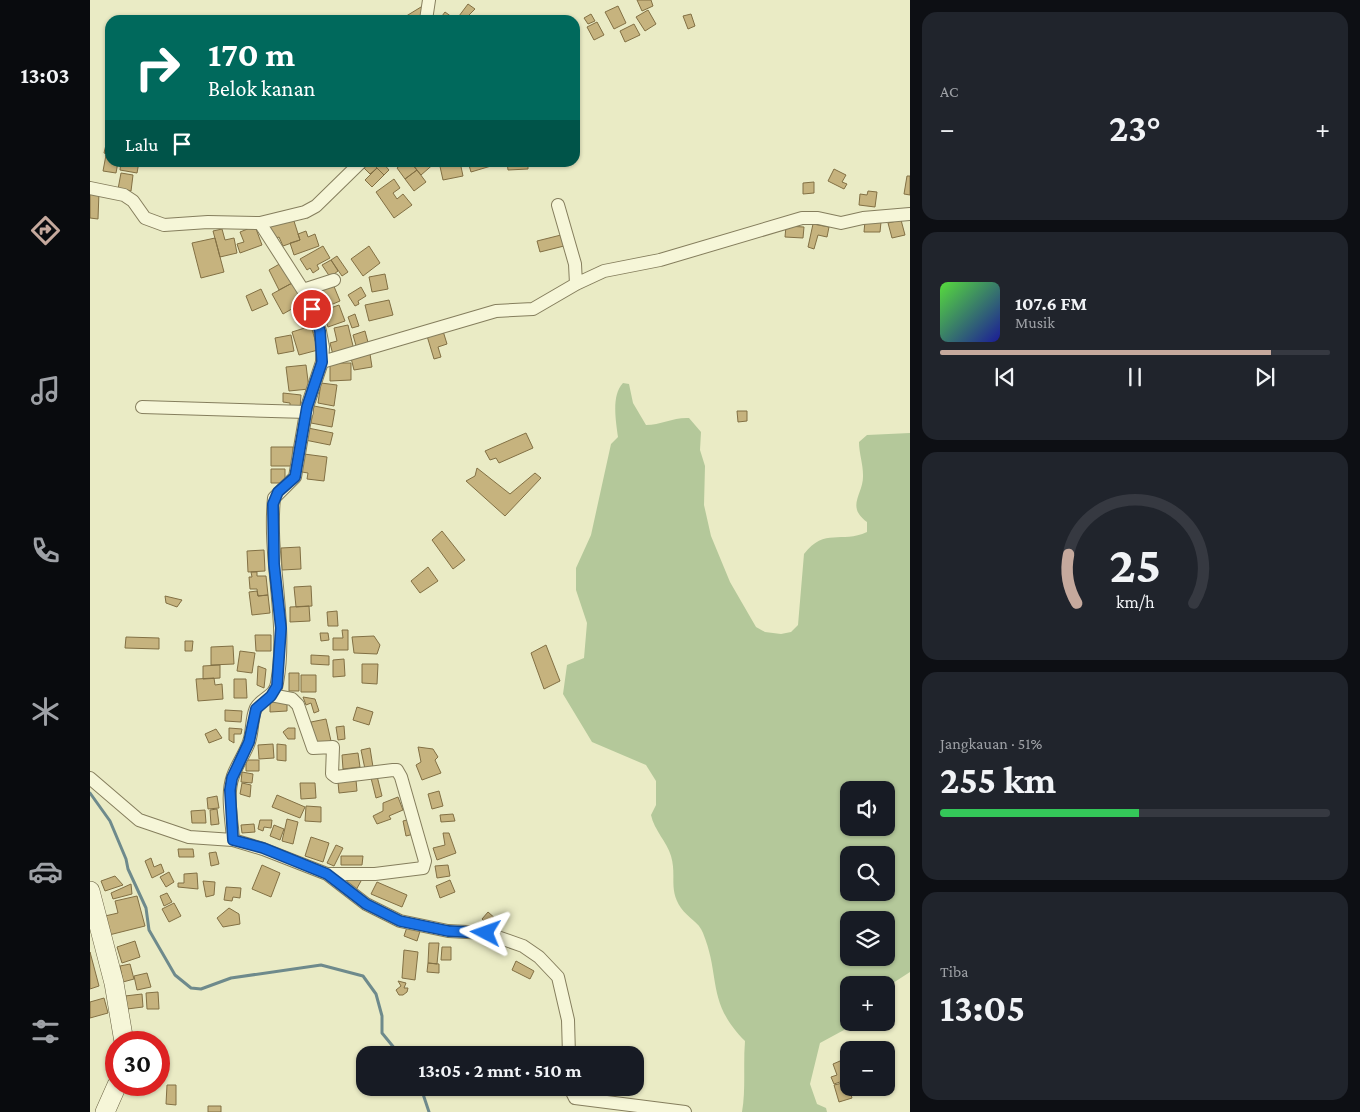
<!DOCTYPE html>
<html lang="id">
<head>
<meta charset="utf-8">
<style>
  body { margin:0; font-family:"Crimson Pro",serif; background:#20242c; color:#f1f3f6; height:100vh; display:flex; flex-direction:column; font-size:19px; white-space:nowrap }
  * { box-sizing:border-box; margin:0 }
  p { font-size:16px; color:#9ea1a6 }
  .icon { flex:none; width:28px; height:28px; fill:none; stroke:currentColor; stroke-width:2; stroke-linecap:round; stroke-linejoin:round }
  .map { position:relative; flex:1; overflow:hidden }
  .details { display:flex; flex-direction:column; gap:12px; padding:12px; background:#0d0f14; width:450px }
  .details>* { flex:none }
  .hud { position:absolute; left:15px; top:15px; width:475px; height:152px; border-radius:15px; box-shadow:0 1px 4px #0004; background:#00695c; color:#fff; overflow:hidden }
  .buttons { position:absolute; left:750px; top:781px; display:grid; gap:10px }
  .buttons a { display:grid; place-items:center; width:55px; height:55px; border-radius:10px; background:#171b24; box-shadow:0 1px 4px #0004; font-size:25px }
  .speed { position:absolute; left:15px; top:1031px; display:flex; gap:10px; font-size:25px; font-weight:700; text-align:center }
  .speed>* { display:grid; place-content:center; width:65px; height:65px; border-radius:50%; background:#171b24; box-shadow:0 1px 4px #0004; line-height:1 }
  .speed .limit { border:8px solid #d22; background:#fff; color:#111 }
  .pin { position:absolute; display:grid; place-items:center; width:42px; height:42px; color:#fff; margin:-21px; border:2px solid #fff; border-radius:50%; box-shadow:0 1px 5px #0007 }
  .me { position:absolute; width:55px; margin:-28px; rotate:274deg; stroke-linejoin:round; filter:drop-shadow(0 0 4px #0008) }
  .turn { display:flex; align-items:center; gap:18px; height:105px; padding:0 20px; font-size:22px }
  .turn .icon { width:65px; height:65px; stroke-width:2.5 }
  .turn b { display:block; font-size:35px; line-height:42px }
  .then { display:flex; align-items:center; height:48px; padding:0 20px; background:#0003; gap:10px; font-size:19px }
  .big { font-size:38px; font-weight:700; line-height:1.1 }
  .details .tile { flex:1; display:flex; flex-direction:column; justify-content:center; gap:8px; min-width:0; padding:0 18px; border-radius:15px; background:#20242c }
  .details .dial { align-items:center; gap:0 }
  .dial svg { height:130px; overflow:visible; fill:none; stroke:#363941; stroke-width:7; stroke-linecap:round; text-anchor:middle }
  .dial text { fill:#f1f3f6; stroke:none }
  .song { display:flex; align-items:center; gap:15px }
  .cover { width:60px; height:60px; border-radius:8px; background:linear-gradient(135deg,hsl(110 70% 55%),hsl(240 70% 35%)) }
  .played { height:5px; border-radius:2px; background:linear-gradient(90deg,#c5a99d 85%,#363941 85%) }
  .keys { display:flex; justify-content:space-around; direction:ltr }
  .heat { display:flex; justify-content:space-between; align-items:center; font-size:28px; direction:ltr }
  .charge { height:8px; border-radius:4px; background:linear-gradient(90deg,#34c759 51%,#363941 0) }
  .trip { position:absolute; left:266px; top:1046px; width:288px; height:50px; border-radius:15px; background:#171b24; box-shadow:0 1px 4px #0004; font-weight:700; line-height:50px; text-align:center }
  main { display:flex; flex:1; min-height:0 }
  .tabs { display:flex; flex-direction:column; width:90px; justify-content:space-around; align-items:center; background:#090b0e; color:#9ea1a6 }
  .tabs .icon { width:35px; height:35px }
  .tabs .active { color:#c5a99d }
  .tabs b { font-size:22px; color:#f1f3f6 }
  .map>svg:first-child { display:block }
  .green { fill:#b4c89a; fill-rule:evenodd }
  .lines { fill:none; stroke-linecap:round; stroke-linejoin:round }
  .stream { stroke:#6e8a8c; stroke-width:3 }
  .building { fill:#c6b37e; stroke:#827044 }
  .street-casing { stroke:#857e5d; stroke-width:14 }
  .secondary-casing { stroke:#675f40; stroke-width:20 }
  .street { stroke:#f6f6d8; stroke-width:12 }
  .secondary { stroke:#f6f6d8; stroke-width:19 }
  .route-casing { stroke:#114b97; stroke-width:12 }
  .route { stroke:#1a73e8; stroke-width:9 }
</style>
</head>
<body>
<main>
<nav class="tabs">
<b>13:03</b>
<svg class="icon active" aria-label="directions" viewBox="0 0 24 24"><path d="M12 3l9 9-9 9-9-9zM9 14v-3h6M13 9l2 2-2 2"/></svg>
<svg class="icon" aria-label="music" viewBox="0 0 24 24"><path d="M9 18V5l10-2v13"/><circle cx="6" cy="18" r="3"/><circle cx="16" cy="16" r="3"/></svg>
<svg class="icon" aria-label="phone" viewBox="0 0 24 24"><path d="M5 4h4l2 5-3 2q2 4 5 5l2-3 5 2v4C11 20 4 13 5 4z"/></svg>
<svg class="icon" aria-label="climate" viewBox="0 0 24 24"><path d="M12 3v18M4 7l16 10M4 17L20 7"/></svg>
<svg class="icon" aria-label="car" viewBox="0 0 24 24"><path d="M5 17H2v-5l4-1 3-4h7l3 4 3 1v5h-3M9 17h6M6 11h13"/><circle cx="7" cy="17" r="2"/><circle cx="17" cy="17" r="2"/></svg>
<svg class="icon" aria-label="filters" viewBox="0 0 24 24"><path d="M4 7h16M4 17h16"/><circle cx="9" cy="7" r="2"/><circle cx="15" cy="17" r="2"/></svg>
</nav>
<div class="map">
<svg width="820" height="1112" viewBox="0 0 820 1112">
  <rect width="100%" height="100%" fill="#eaebc5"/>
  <path class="green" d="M533,383l6,1 4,19 13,22c15,0 28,-8 43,-7l12,14 -1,18 5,16 -1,39 7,31 19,46 26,45 9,5 16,2 10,-2 7,-7 6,-71c21,-27 37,-10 63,-22v-10c-22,-16 -3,-28 -4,-47 0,-11 -4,-22 -4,-33l8,-7 43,-2v539l-17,11 -7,21v-19h-37v37l13,1 -7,1 -35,19 -10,41 7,20 9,4 1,4h-85c4,-23 1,-47 3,-71 -39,-39 -24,-64 -42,-108 -4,-11 -15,-15 -22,-25 -13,-19 -4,-32 -10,-52 -4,-14 -17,-26 -20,-41l5,-10v-24l-10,-16 -54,-23 -29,-48 4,-29 17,-7 3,-35 -11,-33v-22l15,-33 20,-91 7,-7c-2,-15 -7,-42 5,-54zM759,790h37v38h-37zM759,855h37v37h-37zM759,920h37v38h-37z"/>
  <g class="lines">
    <path class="stream" d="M0,793l20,28 16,38 2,10 18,39 3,22 26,45 16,13 10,1 30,-11 90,-13 42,11 13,18 6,22v17l18,22
      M331,1088l8,24"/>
  </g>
  <path class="building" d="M547,0h14l2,6 -11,5z
    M378,4l7,5 -11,11 -5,-4z
    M528,6l8,17 -12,6 -9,-17z
    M331,7l5,8 -8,5h-14l-1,-2z
    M558,10l8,14 -11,7 -9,-14z
    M355,12l11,8h-17z
    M501,14l4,7 -7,3 -4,-6z
    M601,14l4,12 -7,3 -5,-13z
    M507,22l7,13 -10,5 -7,-13z
    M544,24l6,11 -15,7 -5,-11z
    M20,128v27l-6,-2z
    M16,155h4v7h8l-2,11 -13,-2z
    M31,162h18l-2,11 -17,-3z
    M273,162h8l6,6 -7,6 -9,-9z
    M281,162h11l7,8 -5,5z
    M314,162h7l6,8 -12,9 -8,-11z
    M346,162l-15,13 -10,-12 1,-1z
    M349,162h21l3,14 -20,4z
    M378,162h22l1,4 -20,6z
    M417,162h21v7l-20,1z
    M287,168l7,7 -12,12 -7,-7z
    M744,169l12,6 -4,7 5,2 -3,5 -16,-8z
    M327,170l9,12 -12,9 -9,-12z
    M31,173l12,2 -2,16 -13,-2z
    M817,176h3v19l-6,-1z
    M304,179l6,9 -7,5 4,6 6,-5 9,11 -18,13 -18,-26z
    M724,182v11l-11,1v-11z
    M0,191l9,1 -1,27 -8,-1z
    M778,191l9,1 -2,15 -16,-2 1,-11 7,1z
    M203,218l7,22 -17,6 -4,-9 -5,2 -5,-13z
    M811,220l4,15 -13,3 -4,-15z
    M775,221l16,1 -1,10h-16z
    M723,224l16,3 -2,10 -9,-2 -4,14 -6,-2z
    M165,226l7,19 -22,8 -3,-9 7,-2 -4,-10z
    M696,226l18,1 -1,11 -18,-1z
    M132,229l3,11 9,-2 3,15 -17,4 -7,-26z
    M216,231l2,6 7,-3 4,12 -25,9 -4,-12 10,-3 -2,-6z
    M471,235l3,11 -24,6 -3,-11z
    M125,238l9,34 -23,6 -9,-35z
    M233,246l7,12 -13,7 2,4 -6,4 -3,-5 -3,2 -7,-11z
    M279,246l11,17 -17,13 -12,-17z
    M247,256l11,16 -6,4 -11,-16z
    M241,260l7,11 -8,6 -8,-12z
    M193,262l11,20 -15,8 -10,-20z
    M295,274l3,15 -16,3 -3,-15z
    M204,282l10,20 -21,12 -11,-20z
    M243,284l7,17 -19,8 -7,-18z
    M271,287l5,9 -8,5 1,3 -4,2 -7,-11z
    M171,289l7,15 -16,7 -6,-15z
    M299,300l4,15 -24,6 -4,-16z
    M249,305l6,16 -17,6 -6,-16z
    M265,314l4,12 -7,2 -4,-11z
    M258,325l6,25 -21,5 -3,-12 7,-2 -3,-13z
    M221,326l7,24 -19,5 -7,-23z
    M275,331l4,15 -12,3 -4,-14z
    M353,331l4,13 -9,3 3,10 -7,2 -7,-23z
    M201,335l3,16 -16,3 -3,-16z
    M280,354l2,13 -18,3 -3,-12z
    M240,363h21v17l-21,1z
    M216,365l3,24 -20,2 -3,-24z
    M231,383l16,2 -3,21 -16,-3z
    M193,393l18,2 -1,14 -10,-1v-5l-7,-1z
    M224,406l21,4 -3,17 -21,-4z
    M647,411h10v10l-9,1z
    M218,428l25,5 -3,12 -25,-5z
    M436,433l7,15 -34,15 -3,-5 -6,2 -5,-9z
    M181,447h22l-1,19h-21z
    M214,454l23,3 -3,24 -17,-2 1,-6 -6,-1z
    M387,468l33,26 25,-21 6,5 -36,38 -39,-35 9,-5z
    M181,469h14v14h-14z
    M352,531l23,29 -12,9 -21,-29z
    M210,547l1,22 -19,1 -1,-22z
    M174,550l1,21 -17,1 -1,-21z
    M338,567l10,14 -18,12 -9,-12z
    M161,572h6v4h9l2,19 -10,1 -1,-7h-7l-1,-12h3z
    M221,586l1,20 -16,1 -2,-20z
    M167,591l1,5 10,-1 2,18 -18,2 -3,-23z
    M75,596l17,4 -5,7 -11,-4z
    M219,606l1,15 -20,1v-15z
    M247,611l1,15h-10l-1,-14z
    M252,630h6v20h-15v-12h10z
    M230,633h8l1,7 -8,1z
    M165,635h16v16h-15z
    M284,636l6,9 -3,9 -23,-1 -2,-16z
    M36,637l33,1v11l-34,-1z
    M95,641h8l-1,10h-7z
    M456,645l14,36 -16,8 -13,-36z
    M143,646l1,18 -23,1v-18z
    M150,651l15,2 -3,20 -15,-2z
    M221,655l18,1v9l-18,-1z
    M254,659l1,17 -12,1v-17z
    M272,664h16l-1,20 -15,-1z
    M130,665v13l-17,1v-13z
    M168,666l8,3 -2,19 -7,-3z
    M199,673h10v18h-10z
    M211,675h15v17h-15z
    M124,678l1,7 7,-1 1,15 -25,2 -2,-22z
    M144,679h12l1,19h-13z
    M213,697l12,2 4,12 -5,2 -3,-10 -5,2z
    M197,701v10l-17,1v-10z
    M267,707l16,5 -4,13 -16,-5z
    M135,710l17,1 -1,11 -16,-1z
    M236,719l5,22 -15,3 -5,-22z
    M254,726l1,13 -7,1 -2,-13z
    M139,728l13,1 -1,5h-7v9l-5,-3z
    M198,728h7v11h-7l-5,-7z
    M126,729l6,9 -13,5 -4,-9z
    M183,744l1,14 -15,1 -1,-14z
    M187,744l9,1v16l-9,-1z
    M328,747l15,2 5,8 -3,3 6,13 -19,7 -6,-15 5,-3z
    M280,748l3,19 -8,2 -4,-19z
    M268,753l2,14 -17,2 -1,-14z
    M156,760h13v11h-13z
    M152,772l11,2 -1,9 -11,-1z
    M287,776l5,20 -6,2 -5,-20z
    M266,780l1,11 -18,2 -1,-11z
    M152,783l9,2 -1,12 -10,-3z
    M210,783h15l1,15 -15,1z
    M349,791l4,15 -11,3 -4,-15z
    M187,795l28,12 -5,11 -28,-11z
    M127,796l2,12 -11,1 -1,-11z
    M308,797l5,13 -14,6 2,3 -14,5 -4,-8 10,-5v-8z
    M216,806l15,1v15l-16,-1z
    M127,809l2,15 -8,1 -1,-15z
    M115,810l1,13h-14l-1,-12z
    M363,814l2,7 -14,1 -1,-7z
    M197,819l11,3 -5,22 -11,-3z
    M321,819l3,15 -8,2 -3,-15z
    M170,820h12l-1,8 -7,-1 -1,4 -5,-2z
    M164,824l1,8 -13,1 -1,-8z
    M184,825l10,4 -4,11 -10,-4z
    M353,833h6l7,20 -19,7 -4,-12 12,-3z
    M221,837l18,6 -6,19 -18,-6z
    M246,845l7,3 -9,18 -7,-3z
    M88,849h15l1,8h-15z
    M126,852l3,12 -8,2 -2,-13z
    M251,856h22l-1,9h-21z
    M61,858l3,9 7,-3 3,8 -12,6 -7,-17z
    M172,865l18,8 -9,24 -19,-8z
    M358,865l2,11 -13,2 -2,-12z
    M79,872l5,10 -8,5 -6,-10z
    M107,873l1,16 -20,-2v-4h6v-9z
    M261,874l10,7 -5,9 -17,-12z
    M25,876l8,9 -18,6 -4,-10z
    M360,880l5,12 -15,6 -4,-12z
    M113,881l12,1 -1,13 -8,2z
    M287,882l30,13 -5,12 -31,-13z
    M41,884l1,10 -19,5 -2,-6z
    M136,887l15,1 -1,10 -7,-1 -1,4 -8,-1z
    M77,893l5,9 -8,4 -4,-10z
    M47,896l8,30 -36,9 -4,-19 13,-3 -3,-12z
    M84,903l7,13 -12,6 -7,-13z
    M139,908l10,6 1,10 -17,3 -6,-9z
    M398,912l9,8 -6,7 -9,-8z
    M318,924l13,4 -4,13 -13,-5z
    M45,941l5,16 -18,6 -5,-16z
    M339,943h10l-2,21 -9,-1z
    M352,947h9v13h-10z
    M314,950l14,2 -3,28 -13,-2z
    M0,952l9,34 -9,3z
    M426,961l18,10 -4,8 -18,-9z
    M338,963l11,1v9l-12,-1z
    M40,964l4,15 -11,3 -3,-16z
    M57,973l4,14 -14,3 -3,-14z
    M308,981l8,2 -2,5h4l-1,4 -4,3h-4l-3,-5 5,-4z
    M68,992l1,17h-12l-1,-16z
    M52,994l1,13 -16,2 -2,-13z
    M14,998l4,15 -18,5v-16z
    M750,1061l6,19 -12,4 -3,-7 6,-2 -4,-11z
    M757,1082l5,16 -13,4 -5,-17z
    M77,1085h9v20l-10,-1z
    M118,1106h13v6h-13z"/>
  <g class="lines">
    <defs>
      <path id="street" d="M336,20l3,-20
        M0,188l34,7 9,6 12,17 19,7 44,-3 52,1 45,-11 11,-6 45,-44
        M468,205l17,59 1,20
        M213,290l31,-10
        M232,362l174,-51 37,-2 43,-25 28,-13 56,-11 142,-42h16l23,5 22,-5 47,-4
        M52,407l165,5
        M181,695l21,4 6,6 15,43 20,-1 -1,27 4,3 57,-7h4l4,7 24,84 -2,7 -48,6h-48
        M0,778l49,42 50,17 44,3 30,9 64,25 39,30 34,17 48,10 38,2 37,13 16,11 19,20 10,43 1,35
        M143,840c-1,-20 -7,-45 0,-64 4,-12 12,-22 16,-34 4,-11 2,-23 7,-34 5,-10 19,-11 21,-25 11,-61 -9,-123 -3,-185l21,-21 12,-70 15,-45 1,-15 -3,-16 -17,-41 -43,-67
        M480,1088l5,10 110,14"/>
      <path id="secondary" d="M0,891l24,92 10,59
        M15,1112l12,-27"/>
    </defs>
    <use href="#street" class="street-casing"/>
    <use href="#secondary" class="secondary-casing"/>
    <use href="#street" class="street"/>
    <use href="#secondary" class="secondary"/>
  </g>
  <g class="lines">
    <defs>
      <path id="route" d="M222,309l8,22 2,31 -15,45 -12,70 -17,15 -5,12 1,60 7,64 -4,58 -6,10 -15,13 -7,33 -17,36 -2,12 3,50 30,8 64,26 39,30 34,17 48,10 38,2"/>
    </defs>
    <use href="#route" class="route-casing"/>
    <use href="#route" class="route"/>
  </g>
</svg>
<div class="buttons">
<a><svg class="icon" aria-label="sound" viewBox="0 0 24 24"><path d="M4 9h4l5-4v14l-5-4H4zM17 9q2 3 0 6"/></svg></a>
<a><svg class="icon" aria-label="search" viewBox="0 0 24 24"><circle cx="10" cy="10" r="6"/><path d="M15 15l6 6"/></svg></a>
<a><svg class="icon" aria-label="layers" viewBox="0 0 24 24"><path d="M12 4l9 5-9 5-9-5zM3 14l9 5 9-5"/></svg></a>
<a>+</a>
<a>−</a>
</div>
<div class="speed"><div class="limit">30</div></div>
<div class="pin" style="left:222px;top:309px;background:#d93025"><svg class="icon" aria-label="arrive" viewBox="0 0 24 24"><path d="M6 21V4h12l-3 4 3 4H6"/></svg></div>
<svg class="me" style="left:396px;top:933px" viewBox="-20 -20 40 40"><path d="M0-17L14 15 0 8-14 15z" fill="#1a73e8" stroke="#fff" stroke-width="4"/></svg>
<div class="trip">13:05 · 2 mnt · 510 m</div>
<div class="hud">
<div class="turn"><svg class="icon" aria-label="right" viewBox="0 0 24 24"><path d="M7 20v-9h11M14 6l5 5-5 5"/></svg><div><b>170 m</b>Belok kanan</div></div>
<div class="then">Lalu<svg class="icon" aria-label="arrive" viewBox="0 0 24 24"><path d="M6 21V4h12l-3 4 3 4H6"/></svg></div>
</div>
</div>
<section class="details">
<div class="tile"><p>AC</p>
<div class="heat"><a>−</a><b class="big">23°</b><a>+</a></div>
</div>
<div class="tile">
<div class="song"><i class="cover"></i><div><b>107.6 FM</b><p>Musik</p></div></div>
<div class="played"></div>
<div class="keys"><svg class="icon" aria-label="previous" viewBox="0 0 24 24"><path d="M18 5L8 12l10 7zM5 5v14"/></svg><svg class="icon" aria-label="pause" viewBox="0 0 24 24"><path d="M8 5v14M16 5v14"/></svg><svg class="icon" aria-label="next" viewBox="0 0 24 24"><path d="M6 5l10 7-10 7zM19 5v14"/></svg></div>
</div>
<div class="tile dial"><svg viewBox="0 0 100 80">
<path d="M14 69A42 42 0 1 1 86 69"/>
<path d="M14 69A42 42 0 0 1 9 39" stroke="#c5a99d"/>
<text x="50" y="56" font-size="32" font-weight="700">25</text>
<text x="50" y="72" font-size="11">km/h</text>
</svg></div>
<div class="tile"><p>Jangkauan · 51%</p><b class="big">255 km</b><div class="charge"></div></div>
<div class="tile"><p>Tiba</p><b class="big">13:05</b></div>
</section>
</main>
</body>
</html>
